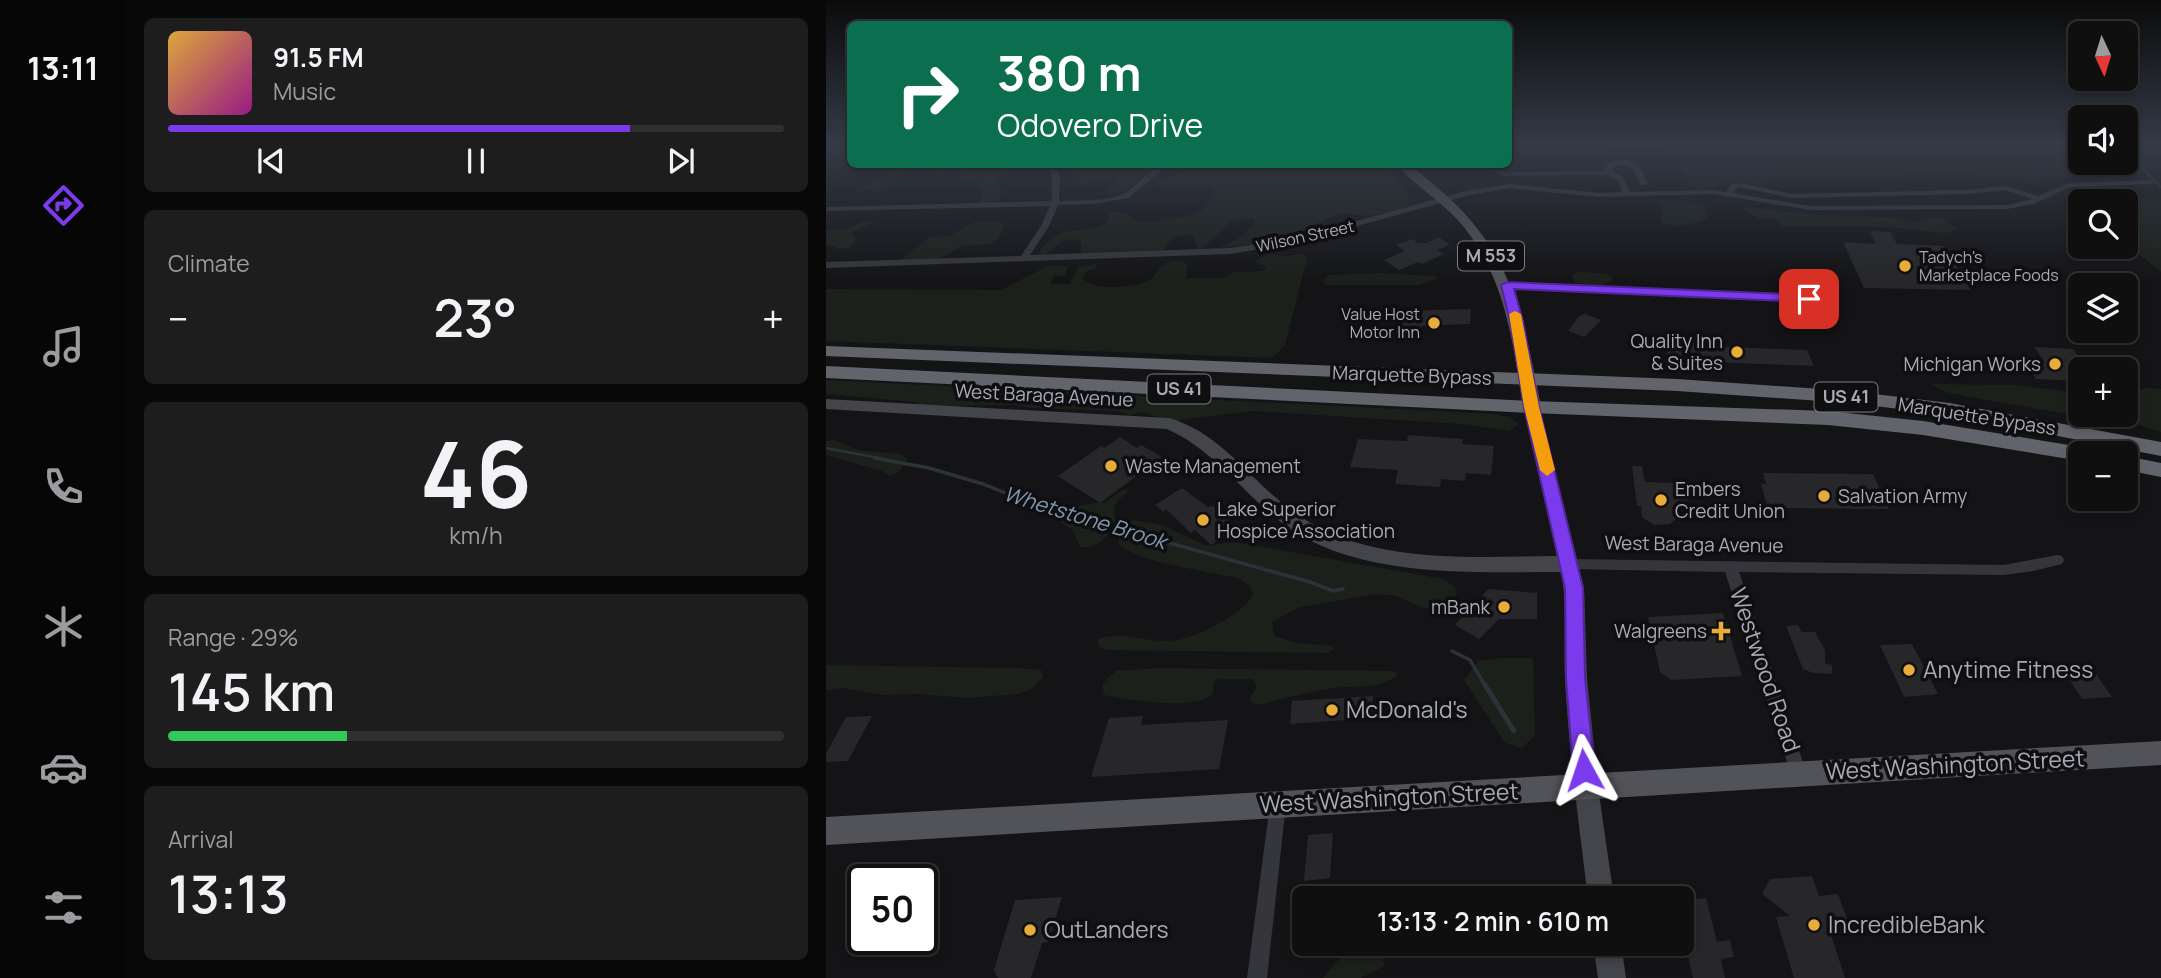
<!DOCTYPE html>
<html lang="en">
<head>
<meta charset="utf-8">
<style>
  body { margin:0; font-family:Manrope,sans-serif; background:#1d1d1e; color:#f1f3f6; height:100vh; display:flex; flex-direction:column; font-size:26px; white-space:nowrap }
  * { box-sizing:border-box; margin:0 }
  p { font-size:23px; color:#9b9c9f }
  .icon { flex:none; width:38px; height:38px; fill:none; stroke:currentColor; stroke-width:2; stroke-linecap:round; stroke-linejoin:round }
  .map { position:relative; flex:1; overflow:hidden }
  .panel { display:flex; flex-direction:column; gap:18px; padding:18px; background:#080809; width:700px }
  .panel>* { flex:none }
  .banner { position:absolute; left:21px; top:21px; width:665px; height:147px; border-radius:10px; box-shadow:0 4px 10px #0003,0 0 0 2px #2f2f30; background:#0b6e4f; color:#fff; overflow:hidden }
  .needle { width:46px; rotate:176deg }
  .buttons { position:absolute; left:1242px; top:21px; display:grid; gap:14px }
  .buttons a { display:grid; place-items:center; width:70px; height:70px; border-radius:10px; background:#0f0f10; box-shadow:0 4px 10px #0003,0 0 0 2px #2f2f30; font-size:35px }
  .speed { position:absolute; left:21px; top:864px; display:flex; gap:14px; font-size:35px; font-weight:700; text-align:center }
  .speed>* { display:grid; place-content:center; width:91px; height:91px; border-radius:50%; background:#0f0f10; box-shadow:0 4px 10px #0003,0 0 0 2px #2f2f30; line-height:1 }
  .speed .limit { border:4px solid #111; border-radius:10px; background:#fff; color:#111 }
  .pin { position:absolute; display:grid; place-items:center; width:60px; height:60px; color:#fff; margin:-30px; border-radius:14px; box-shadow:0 4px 10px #0006 }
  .me { position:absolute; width:77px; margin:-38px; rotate:355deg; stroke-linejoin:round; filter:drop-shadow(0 0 5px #0008) }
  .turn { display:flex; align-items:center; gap:24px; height:147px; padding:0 35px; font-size:32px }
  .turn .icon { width:91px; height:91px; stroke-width:2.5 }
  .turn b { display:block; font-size:49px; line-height:60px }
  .big { font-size:52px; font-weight:600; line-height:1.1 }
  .panel .tile { flex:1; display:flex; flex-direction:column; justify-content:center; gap:10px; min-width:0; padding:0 24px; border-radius:10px; background:#1d1d1e }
  .panel .dial { align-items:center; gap:0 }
  .dial b { font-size:91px; line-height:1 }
  .song { display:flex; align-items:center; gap:21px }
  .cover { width:84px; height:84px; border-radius:10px; background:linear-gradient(135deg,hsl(40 70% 55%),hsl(310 70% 35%)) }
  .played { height:7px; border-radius:4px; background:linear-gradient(90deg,#7c3aed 75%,#2f2f30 75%) }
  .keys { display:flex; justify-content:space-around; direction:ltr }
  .heat { display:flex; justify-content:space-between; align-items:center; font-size:38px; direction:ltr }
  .charge { height:10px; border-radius:5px; background:linear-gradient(90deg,#34c759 29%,#2f2f30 0) }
  .trip { position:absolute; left:466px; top:886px; width:402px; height:70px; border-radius:10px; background:#0f0f10; box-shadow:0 4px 10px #0003,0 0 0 2px #2f2f30; font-weight:600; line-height:70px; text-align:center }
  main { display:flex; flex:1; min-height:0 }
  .tab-bar { display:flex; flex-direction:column; width:126px; justify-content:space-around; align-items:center; background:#060606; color:#9b9c9f }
  .tab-bar .icon { width:49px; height:49px }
  .tab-bar .current { color:#7c3aed }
  .tab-bar b { font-size:32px; color:#f1f3f6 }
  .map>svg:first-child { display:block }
  .green { fill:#1b201b }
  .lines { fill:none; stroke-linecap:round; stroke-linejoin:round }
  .stream-far2 { stroke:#2b3339; stroke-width:2.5 }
  .stream-far1 { stroke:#2b3339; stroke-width:3.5 }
  .stream { stroke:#2b3339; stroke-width:5 }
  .building { fill:#27272a }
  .street { fill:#35363b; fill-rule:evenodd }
  .secondary { fill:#43454b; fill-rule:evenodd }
  .primary { fill:#525359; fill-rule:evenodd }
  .highway { fill:#62646b; fill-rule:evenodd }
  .route { fill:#7c3aed; stroke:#51269a; stroke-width:2 }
  .slow { fill:#f59e0b }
  .poi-dot { fill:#e9ac39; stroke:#0f0f11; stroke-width:2.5 }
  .labels { text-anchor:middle; stroke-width:7; stroke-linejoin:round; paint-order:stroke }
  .far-street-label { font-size:16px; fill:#a7abb5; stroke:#0f0f11 }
  .far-poi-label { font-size:16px; fill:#a7abb5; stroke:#0f0f11; text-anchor:start }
  .shield { fill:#0f0f11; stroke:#797c84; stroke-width:2 }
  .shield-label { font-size:18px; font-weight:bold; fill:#a7abb5 }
  .poi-label { font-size:19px; fill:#a7abb5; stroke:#0f0f11; text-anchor:end }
  .street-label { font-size:19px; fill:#a7abb5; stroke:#0f0f11 }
  .water-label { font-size:21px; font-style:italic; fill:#7f99af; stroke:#0f0f11 }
  .near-street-label { font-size:23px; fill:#a7abb5; stroke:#0f0f11 }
  .near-poi-label { font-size:23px; fill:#a7abb5; stroke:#0f0f11; text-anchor:start }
</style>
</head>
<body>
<main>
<nav class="tab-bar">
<b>13:11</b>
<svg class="icon current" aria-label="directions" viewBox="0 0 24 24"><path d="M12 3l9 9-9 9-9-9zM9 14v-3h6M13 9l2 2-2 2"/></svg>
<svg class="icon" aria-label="music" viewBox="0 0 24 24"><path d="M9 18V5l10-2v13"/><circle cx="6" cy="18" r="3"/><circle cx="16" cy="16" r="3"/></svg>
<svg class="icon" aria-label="phone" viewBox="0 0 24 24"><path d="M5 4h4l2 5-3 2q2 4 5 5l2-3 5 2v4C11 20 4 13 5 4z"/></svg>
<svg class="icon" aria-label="climate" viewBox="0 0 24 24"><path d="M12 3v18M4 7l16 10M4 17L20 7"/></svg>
<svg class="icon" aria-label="car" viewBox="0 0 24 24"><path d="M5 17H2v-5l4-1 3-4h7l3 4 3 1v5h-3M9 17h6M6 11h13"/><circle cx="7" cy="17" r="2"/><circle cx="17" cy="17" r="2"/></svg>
<svg class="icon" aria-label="filters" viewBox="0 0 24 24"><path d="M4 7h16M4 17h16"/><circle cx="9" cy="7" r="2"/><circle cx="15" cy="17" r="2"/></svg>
</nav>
<section class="panel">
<div class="tile">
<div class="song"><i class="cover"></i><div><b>91.5 FM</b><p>Music</p></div></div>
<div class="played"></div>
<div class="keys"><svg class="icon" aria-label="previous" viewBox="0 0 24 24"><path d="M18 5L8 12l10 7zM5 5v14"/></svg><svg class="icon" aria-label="pause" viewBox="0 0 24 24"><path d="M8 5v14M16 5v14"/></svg><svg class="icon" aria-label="next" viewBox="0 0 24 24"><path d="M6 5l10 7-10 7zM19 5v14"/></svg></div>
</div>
<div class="tile"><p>Climate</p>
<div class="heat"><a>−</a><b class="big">23°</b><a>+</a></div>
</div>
<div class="tile dial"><b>46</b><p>km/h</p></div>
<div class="tile"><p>Range · 29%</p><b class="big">145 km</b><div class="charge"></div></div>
<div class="tile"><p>Arrival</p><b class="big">13:13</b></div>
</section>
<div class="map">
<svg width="1335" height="978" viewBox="0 0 1335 978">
  <rect width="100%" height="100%" fill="#141416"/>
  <path class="green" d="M0,145h24v17l-24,15z
    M682,145h104l1,2 -43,10 -27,-5 -34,-1z
    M820,145h435v18h45v-18h35v25l-29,3 -9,4 -29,-2 -60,6 -44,-3 -26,-5 -196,7 -3,7c-9,-2 -19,-5 -28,-5 -17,0 -31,13 -49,4l-3,-14 -11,-20z
    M257,164h70v4c-17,11 -21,24 -45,26l-1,-5 10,-7 -1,-4c-16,0 -31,8 -47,5l11,-7 -9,-6z
    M55,165h27l-4,5 7,2 -18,5 -17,13 -17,1 26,-16 2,-7z
    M117,165h72l-18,14 4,13 -2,8 -4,3h-16l4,-9 -4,-8 3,-5 -24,-1 11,-14 -16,-1 -9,7 -10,2z
    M366,165h188l23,24 8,12 -5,6 -17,5 -23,4 -24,-3 -71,29 -52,6 23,-12 13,-14 -1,-3 -22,1 -30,29h-5l-4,-13c-17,-6 -23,7 -34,18l-72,1 -7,-4 2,-8 -5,-4 -13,1 -19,15 -7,-1c24,-39 59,-13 72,-37l-3,-4c12,-3 22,0 30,10 27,-4 77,0 76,-36l-54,-3z
    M1305,197l30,3v72l-35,-29v-42h-16z
    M832,201h30l16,5 4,9 -2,4c-14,6 -31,10 -46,3l4,-10z
    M919,207l74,8 70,2 27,5 19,-5 9,2 13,11 -14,3 -54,-6h-108l-6,-8 -17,-1 -14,-9z
    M52,220l-27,13 5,6 -2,5 -6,4 -12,1 -1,-3 -9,-1 1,-15h17l18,-8z
    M148,222h26l5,3 -8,15 -7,4 -28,2 -25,14 -38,1 31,-24 20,-1z
    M442,254l18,2 17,-2 4,5 -22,86 -13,13 -446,-17v-52l175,1 47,-24h20l-3,10h-11l-4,8h19l10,-17 17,-3v4l-10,4 -4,6c13,14 56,10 71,0 6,-13 21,-23 34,-14l-1,14h37l11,-6 30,-1 2,-4 -10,-6z
    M755,272l25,2 6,3 1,4 -14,5 -25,-3 -2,-9z
    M552,273l58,3v3l-16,6h-95l-2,-5 6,-5z
    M0,380l669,34 14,3 10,7 -10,7 -48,-7 -209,-13 -80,10 -30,-9 -12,3 -14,-4 -85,-3 -16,-3 -93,1 -7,-4 -89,-8z
    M1105,384l83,1 67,8v22h45v-22l21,-5 14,1v43l-52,-16h-29l-83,-14 -52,-10z
    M8,440l24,10 43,4 6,5 -8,13 -9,4 -8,-5 -56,-16v-14z
    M297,490h4v3c-13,9 -16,15 -10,31 -9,12 -21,26 -37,23l-7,-17 -22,-13 31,-12 23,-3z
    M307,520l29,5 45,21 27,-4 209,37 12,8 1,8 -3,6 -17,7h-13l-26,-12 -22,-2 -78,14 -25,14 2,14 23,7 35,3 2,3 -7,4 -221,-3 -8,-4v-7c29,-10 51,6 79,1 20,-3 71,-28 76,-47l-4,-8 -11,-7c-27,-6 -102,-16 -119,-34 -1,-10 4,-21 14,-24z
    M674,658h33l2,78 -14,12 -16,-5 -41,-63 14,-19z
    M0,665l190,3 25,2 2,7 -11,12 -15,5 -51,4 -48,-4 -37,1 -38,-7 -17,2z
    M332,668l236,3 4,4c-18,15 -42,10 -64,13 -25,4 -50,10 -75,17l-8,-3 -1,-5 7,-10 -4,-8h-34l-5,3 -1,12c-18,17 -85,6 -109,1l-2,-11 14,-13z
    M536,943h19l3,23 -23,12h-38l21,-25z"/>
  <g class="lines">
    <path class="stream-far2" d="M1313,145l2,22 20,20
      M0,448l58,11"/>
    <path class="stream-far1" d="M49,458l54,10 54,16 57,23 270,75 23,9 10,-2
      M626,651l18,9 16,27"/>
    <path class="stream" d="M659,685l29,46"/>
  </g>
  <path class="building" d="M1044,231l20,1 7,12 47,2 27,44 -107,-2 -21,-46 33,2z
    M613,237l11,8 -13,5 7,4 -22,10 -4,-2 -19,8 -15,-10 21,-9 -9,-6 16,-6 6,4h8z
    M645,309l-1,15 -49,2 -1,12h-23l2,-27z
    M759,314l16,6 -17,17 -16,-6 11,-15z
    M866,338h9l2,8 104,4 7,16 -126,-5v-2l-20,-1 -2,-13 27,-1z
    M1208,347l39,2 14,20h-6v12l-45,-2 -10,-17 18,-1z
    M582,435l55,4 -1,5 32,2 -3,29 -25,-2 -1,8 -24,-2 -1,8 -45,-3 3,-14 -48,-3 8,-28 49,2z
    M294,437l17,11 4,-3 21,12 -62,46 -42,-27 43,-30 3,2z
    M806,466h10l3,16 30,1 2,10h8l3,13h-13l2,12 -7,6 -16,1 -12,-8 -1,-11h-4z
    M937,473l110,1 16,35 -121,-1 -7,-24h5z
    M356,488l26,19 5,-1 24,22 -26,17 -16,-15 -4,3 -25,-24 -2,3 -9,-7z
    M662,589l49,4v26h-38l-20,20 -24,-14z
    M897,613l19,63 -71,4 -11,-8 -12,-55z
    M972,625l4,7h13l10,18v13l7,2v9l-19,-1 -10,-4 -17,-43z
    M1086,644l26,50 -34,3 -24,-52z
    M1265,667l21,30 -30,2 -20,-30z
    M547,696l-1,22 -82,6 2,-23z
    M46,716l-24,45 -22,1v-8l20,-37z
    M317,716l-2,9 87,-5 -9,49 -128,8 18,-59z
    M507,833l-3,45 -26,3 4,-46z
    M986,876l7,20 19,-2 14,38 -21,3 14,43h-51l-18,-61 14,-1 -28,-22 8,-15z
    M236,897l-14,45 -6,1 -11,35h-33l-4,-8 21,-70z
    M880,898l11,44 13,-2 4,17 -13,2 4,19h-32l-11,-50v-28z"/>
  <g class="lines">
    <path class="street" d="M799,160c14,2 18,11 23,24l-7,2c-6,-14 -9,-24 -26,-20l-3,5 11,6 7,15 83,-2 13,2 5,-8 9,-1 52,11 174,-4 39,-4 33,10 31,-13 82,-3 4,2 -4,2 -81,3 -36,17 -27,5 -197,1 -97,-16 -114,3 -90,-9 -39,7 -179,49 -61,10 -404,14v-6l195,-6 20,-30 9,-20 -224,5v-4l226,-6v-24l-5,-13h8l5,13 -1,24c19,-1 50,1 66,-8 15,-9 27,-29 45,-29l-42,34 -34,6 -36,1 -9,21 -19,29 200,-7 60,-9 176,-48 43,-7 90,9 23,-1 -5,-12 -9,-5 -105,1 -22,-12h10l13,8 100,-1 5,-9zM914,187l52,11 174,-4 39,-4 27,9 -25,6 -197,1 -77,-13 4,-5z
      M613,164h11l-11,4z
      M681,283l321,13 5,3 -5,3 -324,-14v-4z
      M1231,555l5,1 2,4 -2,4 -29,7 -29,4 -265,-3 68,202 -2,6 -6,2 -6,-2 -2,-6 -66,-202 -155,-3 -5,-1 -2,-4 2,-4 5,-1 434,6z
      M452,796l6,2 2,6 -19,174h-20l23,-174 2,-6z"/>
    <path class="secondary" d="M0,399l343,19c56,16 85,69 132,99 73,48 173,40 256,39l-33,-149 8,-5 6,1 46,185 3,90 11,109 16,111h-26c-9,-73 -19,-146 -23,-219 -2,-36 3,-72 -4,-107 -87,0 -201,7 -275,-46 -42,-31 -70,-75 -119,-97l-341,-20z
      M767,943h28l5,35h-28z"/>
    <path class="primary" d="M570,164c18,0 30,14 44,26 72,61 84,129 101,217l-3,4h-12l-3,-4c-10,-67 -19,-137 -67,-189 -19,-19 -42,-34 -60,-54z
      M1335,741v24l-1335,80v-28z"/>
    <path class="highway" d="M0,346l851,33 173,12 99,12 212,39v14l-212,-41 -99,-12 -173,-12 -851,-35z
      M0,366l706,35 296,10 95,10 158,26 7,2 3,4h-10v8l-158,-26 -95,-10 -296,-12 -706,-35z
      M1300,456l35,7v14l-35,-7z"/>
  </g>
  <linearGradient id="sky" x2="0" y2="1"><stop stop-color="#0b0b0c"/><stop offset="0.51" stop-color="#343a47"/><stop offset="1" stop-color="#343a47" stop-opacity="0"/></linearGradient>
  <rect width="1335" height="282" fill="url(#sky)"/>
  <path class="route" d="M681,282l302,13 6,4 -6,3 -295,-13 9,32 16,86 44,181 2,90 10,92 -4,8 -7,3 -8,-3 -3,-8 -7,-92 -1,-90 -41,-181 -14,-86 -9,-36z"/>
  <path class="slow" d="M689,311l6,3 18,93 16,63 -8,6 -7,-6 -16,-63 -15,-93z"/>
  <g class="poi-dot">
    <circle cx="1079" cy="266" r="7"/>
    <circle cx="608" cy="323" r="7"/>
    <circle cx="911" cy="352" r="7"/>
    <circle cx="1229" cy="364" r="7"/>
    <circle cx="285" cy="466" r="7"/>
    <circle cx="998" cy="496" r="7"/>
    <circle cx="835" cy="500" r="7"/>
    <circle cx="377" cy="520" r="7"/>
    <circle cx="678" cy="607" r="7"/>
    <path d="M891.5 620.5h7v7h7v7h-7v7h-7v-7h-7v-7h7z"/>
    <circle cx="1083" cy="670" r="7"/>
    <circle cx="506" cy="710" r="7"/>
    <circle cx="988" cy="925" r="7"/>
    <circle cx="204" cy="930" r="7"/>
  </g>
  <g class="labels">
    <g class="far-street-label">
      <text transform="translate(479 236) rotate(-12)" y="6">Wilson Street</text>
    </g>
    <g class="far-poi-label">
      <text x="1093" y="263">Tadych's<tspan x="1093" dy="18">Marketplace Foods</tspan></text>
      <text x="594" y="320" text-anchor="end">Value Host<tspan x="594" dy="18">Motor Inn</tspan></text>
    </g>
    <g class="shield">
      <rect x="632" y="241.5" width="66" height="29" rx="5"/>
      <rect x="321.5" y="374.5" width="63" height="29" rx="5"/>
      <rect x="988.5" y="382.5" width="63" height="29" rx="5"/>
    </g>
    <g class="shield-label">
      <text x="665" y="262">M 553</text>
      <text x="353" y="395">US 41</text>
      <text x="1020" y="403">US 41</text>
    </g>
    <g class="poi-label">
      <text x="897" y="348">Quality Inn<tspan x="897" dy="22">&amp; Suites</tspan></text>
      <text x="1215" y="371">Michigan Works</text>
      <text x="299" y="473" text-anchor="start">Waste Management</text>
      <text x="849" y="496" text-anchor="start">Embers<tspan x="849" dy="22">Credit Union</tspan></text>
      <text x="1012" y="503" text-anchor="start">Salvation Army</text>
      <text x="391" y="516" text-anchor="start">Lake Superior<tspan x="391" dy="22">Hospice Association</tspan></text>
      <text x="664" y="614">mBank</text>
      <text x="881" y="638">Walgreens</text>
    </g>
    <g class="street-label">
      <text transform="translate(586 375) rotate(2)" y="7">Marquette Bypass</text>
      <text transform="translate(218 395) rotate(3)" y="7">West Baraga Avenue</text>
      <text transform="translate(1151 416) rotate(9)" y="7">Marquette Bypass</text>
      <text transform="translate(868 544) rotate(1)" y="7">West Baraga Avenue</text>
    </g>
    <g class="water-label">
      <text transform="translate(259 518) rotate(17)" y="7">Whetstone Brook</text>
    </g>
    <g class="near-street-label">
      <text transform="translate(939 670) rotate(71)" y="8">Westwood Road</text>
      <text transform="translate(1129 765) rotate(-3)" y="8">West Washington Street</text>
      <text transform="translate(563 798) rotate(-3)" y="8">West Washington Street</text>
    </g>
    <g class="near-poi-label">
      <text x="1097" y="678">Anytime Fitness</text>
      <text x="520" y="718">McDonald's</text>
      <text x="1002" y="933">IncredibleBank</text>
      <text x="218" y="938">OutLanders</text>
    </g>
  </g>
</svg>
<div class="buttons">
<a><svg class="needle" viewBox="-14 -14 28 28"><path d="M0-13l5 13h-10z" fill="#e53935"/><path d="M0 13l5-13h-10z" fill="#9b9c9f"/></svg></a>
<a><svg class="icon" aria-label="sound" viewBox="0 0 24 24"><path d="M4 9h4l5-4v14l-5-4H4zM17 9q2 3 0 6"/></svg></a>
<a><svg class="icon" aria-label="search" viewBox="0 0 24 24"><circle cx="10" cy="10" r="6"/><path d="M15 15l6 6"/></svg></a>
<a><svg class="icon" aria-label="layers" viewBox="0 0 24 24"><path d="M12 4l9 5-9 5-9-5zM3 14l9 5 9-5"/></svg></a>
<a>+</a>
<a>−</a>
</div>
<div class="speed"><div class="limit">50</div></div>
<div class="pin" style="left:983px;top:299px;background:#d93025"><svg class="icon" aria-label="arrive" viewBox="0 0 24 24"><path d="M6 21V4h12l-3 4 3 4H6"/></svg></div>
<svg class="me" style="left:758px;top:770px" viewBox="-20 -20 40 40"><path d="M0-17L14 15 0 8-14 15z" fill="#7c3aed" stroke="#fff" stroke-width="4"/></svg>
<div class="trip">13:13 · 2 min · 610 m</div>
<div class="banner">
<div class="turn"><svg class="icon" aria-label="right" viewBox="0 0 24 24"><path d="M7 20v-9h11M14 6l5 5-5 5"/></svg><div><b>380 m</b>Odovero Drive</div></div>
</div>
</div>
</main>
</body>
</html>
